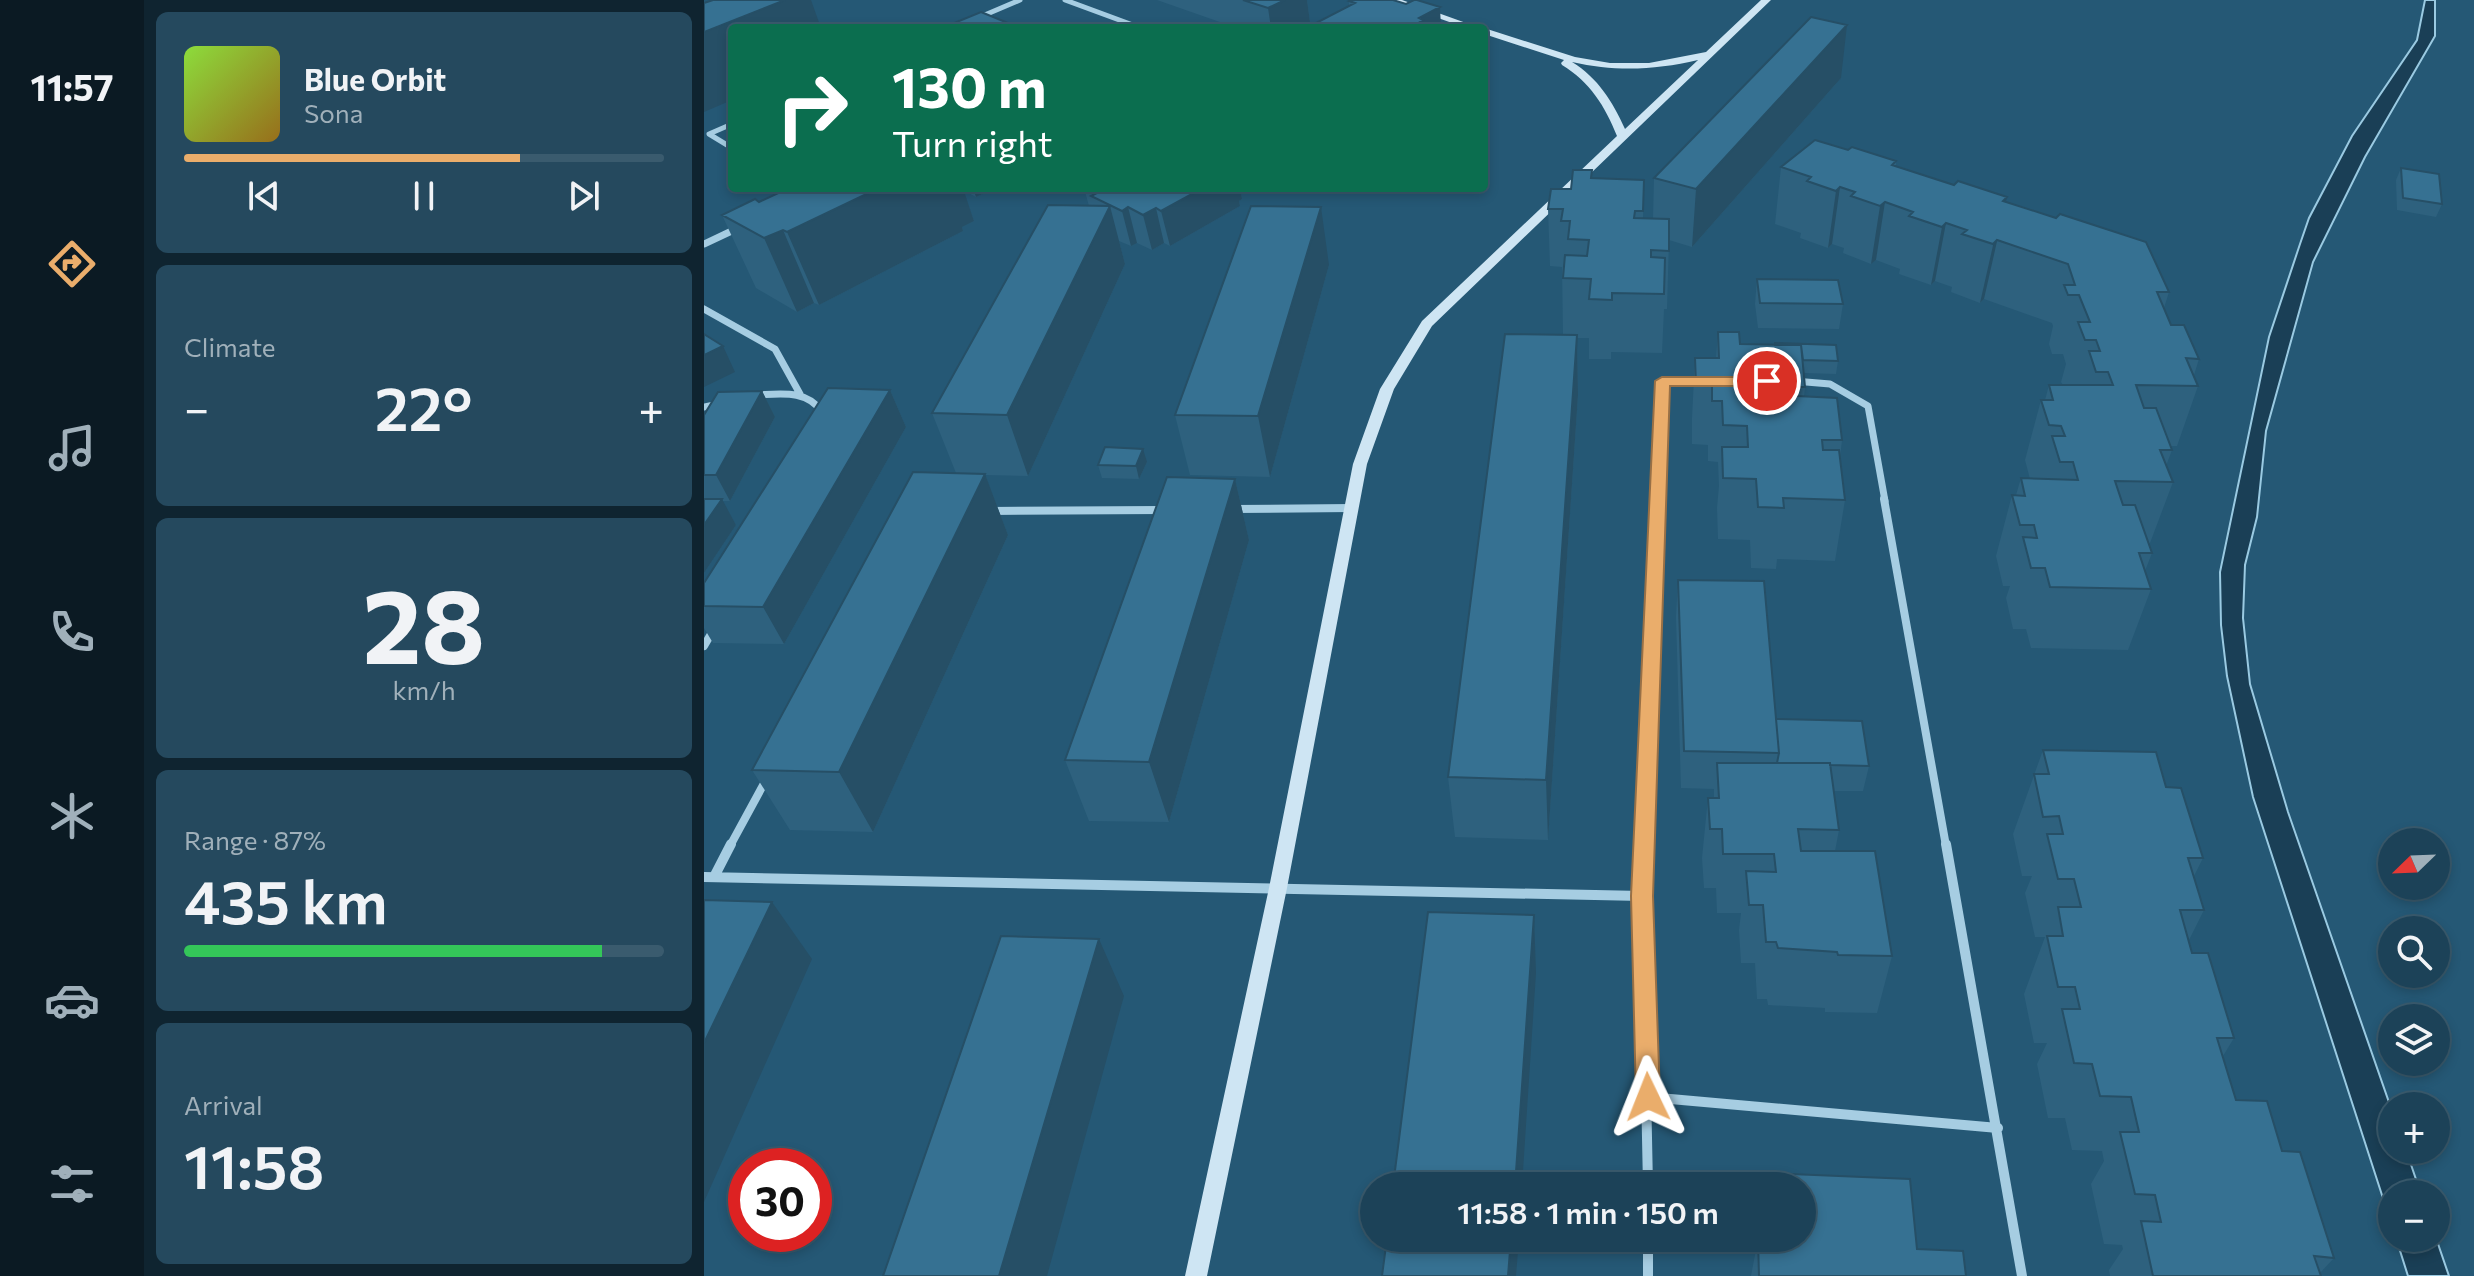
<!DOCTYPE html>
<html lang="en">
<head>
<meta charset="utf-8">
<style>
  body { margin:0; font-family:Commissioner,sans-serif; background:#25495e; color:#f1f3f6; height:100vh; display:flex; flex-direction:column; font-size:30px; white-space:nowrap }
  * { box-sizing:border-box; margin:0 }
  p { font-size:26px; color:#a0b0ba }
  .icon { flex:none; width:44px; height:44px; fill:none; stroke:currentColor; stroke-width:2; stroke-linecap:round; stroke-linejoin:round }
  .map { position:relative; flex:1; overflow:hidden }
  .panel { display:flex; flex-direction:column; gap:12px; padding:12px; background:#0f2430; width:560px }
  .panel>* { flex:none }
  .hud { position:absolute; left:24px; top:24px; width:760px; height:168px; border-radius:8px; box-shadow:0 4px 12px #0003,0 0 0 2px #3a5b6e; background:#0b6e4f; color:#fff; overflow:hidden }
  .needle { width:52px; rotate:247deg }
  .fabs { position:absolute; left:1674px; top:828px; display:grid; gap:16px }
  .fabs a { display:grid; place-items:center; width:72px; height:72px; border-radius:50%; background:#1c4258; box-shadow:0 4px 12px #0003,0 0 0 2px #3a5b6e; font-size:40px }
  .speed { position:absolute; left:24px; top:1148px; display:flex; gap:16px; font-size:40px; font-weight:700; text-align:center }
  .speed>* { display:grid; place-content:center; width:104px; height:104px; border-radius:50%; background:#1c4258; box-shadow:0 4px 12px #0003,0 0 0 2px #3a5b6e; line-height:1 }
  .speed .limit { border:12px solid #d22; background:#fff; color:#111 }
  .pin { position:absolute; display:grid; place-items:center; width:68px; height:68px; color:#fff; margin:-34px; border:4px solid #fff; border-radius:50%; box-shadow:0 2px 8px #0007 }
  .me { position:absolute; width:88px; margin:-44px; rotate:358deg; stroke-linejoin:round; filter:drop-shadow(0 0 6px #0008) }
  .turn { display:flex; align-items:center; gap:28px; height:168px; padding:0 32px; font-size:36px }
  .turn .icon { width:104px; height:104px; stroke-width:2.5 }
  .turn b { display:block; font-size:56px; line-height:68px }
  .big { font-size:60px; font-weight:600; line-height:1.1 }
  .panel .card { flex:1; display:flex; flex-direction:column; justify-content:center; gap:12px; min-width:0; padding:0 28px; border-radius:12px; background:#25495e }
  .panel .dial { align-items:center; gap:0 }
  .dial b { font-size:104px; line-height:1 }
  .song { display:flex; align-items:center; gap:24px }
  .cover { width:96px; height:96px; border-radius:12px; background:linear-gradient(135deg,hsl(90 70% 55%),hsl(40 70% 35%)) }
  .played { height:8px; border-radius:4px; background:linear-gradient(90deg,#eaad6b 70%,#3a5b6e 70%) }
  .keys { display:flex; justify-content:space-around; direction:ltr }
  .heat { display:flex; justify-content:space-between; align-items:center; font-size:44px; direction:ltr }
  .charge { height:12px; border-radius:6px; background:linear-gradient(90deg,#34c759 87%,#3a5b6e 0) }
  .trip { position:absolute; left:656px; top:1172px; width:456px; height:80px; border-radius:40px; background:#1c4258; box-shadow:0 4px 12px #0003,0 0 0 2px #3a5b6e; font-weight:600; line-height:80px; text-align:center }
  main { display:flex; flex:1; min-height:0 }
  .dock { display:flex; flex-direction:column; width:144px; justify-content:space-around; align-items:center; background:#0b1a23; color:#a0b0ba }
  .dock .icon { width:56px; height:56px }
  .dock .on { color:#eaad6b }
  .dock b { font-size:36px; color:#f1f3f6 }
  .map>svg:first-child { display:block }
  .water { fill:#1a3f56; stroke:#9acae2; stroke-width:2 }
  .lines { fill:none; stroke-linecap:round; stroke-linejoin:round }
  .street-far3 { stroke:#a6cde2; stroke-width:5 }
  .street-far2 { stroke:#a6cde2; stroke-width:7 }
  .street-far1 { stroke:#a6cde2; stroke-width:8 }
  .street { stroke:#a6cde2; stroke-width:10 }
  .secondary { fill:#cee5f3; fill-rule:evenodd }
  .wall { fill:#2e617e }
  .shaded-wall { fill:#264f66 }
  .building { fill:#367192; stroke:#264f66; stroke-width:2 }
  .route { fill:#eaad6b; stroke:#987046; stroke-width:2 }
</style>
</head>
<body>
<main>
<nav class="dock">
<b>11:57</b>
<svg class="icon on" aria-label="directions" viewBox="0 0 24 24"><path d="M12 3l9 9-9 9-9-9zM9 14v-3h6M13 9l2 2-2 2"/></svg>
<svg class="icon" aria-label="music" viewBox="0 0 24 24"><path d="M9 18V5l10-2v13"/><circle cx="6" cy="18" r="3"/><circle cx="16" cy="16" r="3"/></svg>
<svg class="icon" aria-label="phone" viewBox="0 0 24 24"><path d="M5 4h4l2 5-3 2q2 4 5 5l2-3 5 2v4C11 20 4 13 5 4z"/></svg>
<svg class="icon" aria-label="climate" viewBox="0 0 24 24"><path d="M12 3v18M4 7l16 10M4 17L20 7"/></svg>
<svg class="icon" aria-label="car" viewBox="0 0 24 24"><path d="M5 17H2v-5l4-1 3-4h7l3 4 3 1v5h-3M9 17h6M6 11h13"/><circle cx="7" cy="17" r="2"/><circle cx="17" cy="17" r="2"/></svg>
<svg class="icon" aria-label="filters" viewBox="0 0 24 24"><path d="M4 7h16M4 17h16"/><circle cx="9" cy="7" r="2"/><circle cx="15" cy="17" r="2"/></svg>
</nav>
<section class="panel">
<div class="card">
<div class="song"><i class="cover"></i><div><b>Blue Orbit</b><p>Sona</p></div></div>
<div class="played"></div>
<div class="keys"><svg class="icon" aria-label="previous" viewBox="0 0 24 24"><path d="M18 5L8 12l10 7zM5 5v14"/></svg><svg class="icon" aria-label="pause" viewBox="0 0 24 24"><path d="M8 5v14M16 5v14"/></svg><svg class="icon" aria-label="next" viewBox="0 0 24 24"><path d="M6 5l10 7-10 7zM19 5v14"/></svg></div>
</div>
<div class="card"><p>Climate</p>
<div class="heat"><a>−</a><b class="big">22°</b><a>+</a></div>
</div>
<div class="card dial"><b>28</b><p>km/h</p></div>
<div class="card"><p>Range · 87%</p><b class="big">435 km</b><div class="charge"></div></div>
<div class="card"><p>Arrival</p><b class="big">11:58</b></div>
</section>
<div class="map">
<svg width="1770" height="1276" viewBox="0 0 1770 1276">
  <rect width="100%" height="100%" fill="#255875"/>
  <path class="water" d="M1721,0h10v36l-70,121 -52,105 -47,169 -9,86 -12,48 -2,53 7,66 38,128 104,299v39h14l15,44h-29v32l-139,-429 -26,-121 -6,-51 -1,-53 49,-235 31,-93 9,-26 43,-82 65,-96z
    M1692,1238h40l13,38h-41z"/>
  <g class="lines">
    <path class="street-far3" d="M361,0l76,28
      M276,17l40,-17
      M28,124l-23,10 23,14"/>
    <path class="street-far2" d="M0,244l34,-16
      M0,309l71,40 25,45
      M1090,381l36,3 38,22 17,95
      M52,395c24,-1 51,-6 66,17
      M0,407l15,-3
      M953,501l5,-120h42"/>
    <path class="street-far1" d="M1180,499l62,347
      M529,509l119,-1
      M285,511l174,-1
      M0,646l10,-17
      M26,846l37,-68
      M940,846l13,-347"/>
    <path class="street" d="M940,844l-2,52 6,290
      M1242,844l76,432
      M0,877l938,19
      M10,877l17,-33
      M944,1097l350,31
      M944,1238v38"/>
    <path class="secondary" d="M684,0h14l78,28h-14z
      M1057,0h10l-339,326 -38,63 -27,75 -80,424 -80,388h-22l84,-388 84,-424 27,-75 42,-68 195,-185c-12,-30 -27,-54 -55,-71l-1,-2 3,-3 -80,-26v-6l91,29 35,6h39l57,-11zM994,60l-73,69c-12,-27 -27,-51 -53,-67 44,10 83,8 126,-2z"/>
  </g>
  <path class="wall" d="M453,0h150l3,22 -12,6h-61z
    M645,1l92,27h-124l-1,-5 33,-17z
    M1137,78l-149,169 -23,-7 -2,69h-3l-2,44 -51,-1v7h-22v-21h-12l1,57 -30,445 -93,-3 -7,-60 115,-442 -1,-68 -12,-1 -2,-57 23,-20 21,-11 52,2 -1,38h10l1,-40z
    M1144,150l48,11v5l110,36 163,90 -5,16 7,17 28,34 -5,16 4,11 -21,60h-6l1,4 -6,16 7,16 -23,61h-2l4,10 -7,18 6,18 -23,61 -97,-2 -5,-19h-13l-7,-31 4,-12h-7l-7,-30 16,-61h4l5,-17 9,1 -5,-19 16,-60h4l4,-15h14l-2,-3 5,-18 -3,-10h-11l-3,-10 4,-18 -1,-3 -68,-24 -4,4 -29,-11 1,-5 -17,-6 -4,4 -32,-11 1,-5 -24,-9 -5,4 -28,-11 1,-5 -12,-4 -4,4 -28,-10 1,-5 -26,-9 6,-57z
    M1697,168l41,36 -6,13 -39,-7 -1,-30z
    M84,188h207l-19,9 -13,-7 11,31 -12,6 1,4 -144,74 -5,-2 -17,9 -41,-24 -34,-73 37,-13z
    M380,188h156l2,11 -3,2 1,5 -70,40 -6,-3 -12,7 -15,-7 -6,3 -12,-5 6,23 -97,212 -43,-1 23,60 -135,297 -83,-2 -38,-60 204,-297 -24,-60 157,-207z
    M625,265l-59,212 -80,-2 -15,-60z
    M1053,279l86,25 -4,25 -81,-1 -3,-24z
    M1014,332l22,12 98,17 -2,13 -32,-1 1,14 -1,10 38,43 -2,18 5,42 -10,61 -58,-2 -1,10 -25,-1 -1,-28 -32,-1 -1,-31 2,-22 -1,-24 -10,-1v-16l-16,-1v-26l3,-60h21z
    M186,390l16,37 -122,217 -71,-1 -9,-15v-45z
    M58,391l13,26 -45,84h-8l14,24 -32,48v-158z
    M443,462l-8,17 -37,-1 -4,-13z
    M531,479l14,61 -80,282 -80,-1 -24,-61z
    M974,580l98,139 93,47 -6,25h-29l5,39 -4,21 57,105 -15,57 -52,-1v-4l-57,-3 -1,-6h-10l-2,-36h-14l-2,-33 2,-17h-24l-1,-25h-12l-2,-30 6,-60h6v-9l-33,-1 -5,-171z
    M1339,750l123,37 37,71 -9,18 10,34 -15,30 3,13 42,85 -11,18 13,44 46,51 52,107 -14,15 1,3h-211l-1,-6 14,-21 -1,-4 -18,-1 -13,-60 13,-23 -2,-10 -30,-1 -7,-32h-17l-11,-54 10,-21h-13l-10,-49 21,-57h-10l-10,-44 7,-17h-10l-9,-42z
    M1087,1174l126,75 49,27h-215l7,-37h23v-1h21v-52h-13z"/>
  <path class="shaded-wall" d="M81,0h26l10,28h-89v72l-28,12v-80z
    M581,0h22l3,22 -12,6h-27l-3,-20z
    M736,7l1,21h-25l-1,-3 4,-7z
    M706,23v5h-10z
    M1143,25l-6,53 -149,169 4,-58z
    M1136,187l-8,57 -4,4 8,-57z
    M175,188h84l11,33 -12,6 1,4 -144,74 -32,-73z
    M269,188h22l-19,9z
    M499,188h37l2,11 -3,2 1,5 -70,40 -9,-35z
    M1303,197l-23,102 -4,4 23,-102z
    M1181,202l-9,58 -5,4 9,-58z
    M406,206l15,58 -97,212 -21,-61z
    M424,207l9,36 -6,3 -9,-35z
    M617,207l8,58 -59,212 -12,-61z
    M452,208l8,35 -12,7 -9,-35z
    M1242,223l-11,58 -4,4 11,-58z
    M79,230l31,73 -17,9 -33,-74z
    M873,335l1,60 -30,445 -2,-60z
    M19,346l12,26 -31,15v-32z
    M186,390l16,37 -122,217 -21,-37z
    M58,391l13,26 -45,84 -14,-26z
    M439,449l4,13 -8,17 -3,-13z
    M281,474l23,61 -135,297 -34,-60z
    M531,479l14,61 -80,282 -20,-60z
    M18,499l14,26 -32,48v-48z
    M68,902l40,57 -108,243v-159z
    M830,915l2,58 -14,213h-7z
    M395,939l25,57 -77,280h-48z
    M807,1238h8l-3,38h-8z"/>
  <path class="building" d="M9,0h72l-81,32v-29z
    M539,0h42l-17,8z
    M647,0h42l13,4 8,-4h3l23,7 -21,11 4,2 -8,5 -5,-2 -10,5h-66l-18,-5 39,-20 -6,-2z
    M277,12l39,16h-78z
    M1107,17l36,8 -151,164 -42,-11z
    M1111,140l33,10 4,-3 44,14 -4,4 62,20 4,-4 49,16 -4,4 53,17 4,-4 86,28 23,50h-12l14,33h13l15,34 -13,-1 12,28 -62,-1 8,23h12l16,42h-12l13,32 -58,-1 8,24h12l17,48h-13l12,36 -101,-2 -5,-19h-14l-8,-31 14,1 -3,-13h-14l-8,-30 13,1 -4,-18 57,2 -5,-18h-13l-8,-26h13l-4,-10 -12,-1 -8,-25h12l-4,-15h64l-5,-13h-12l-7,-21h11l-4,-11h-11l-7,-18h12l-11,-27h-11l-4,-10h11l-7,-21 -71,-24 -4,4 -31,-10 5,-4 -21,-7 -4,4 -33,-11 4,-4 -28,-10 -5,4 -29,-10 4,-4 -15,-5 -4,4 -29,-10 4,-4 -30,-10z
    M1697,168l38,6 3,30 -39,-6z
    M869,170h19l-1,8 53,2 -1,31h-8l-1,7 35,1v32l-18,-1v7l14,1 -1,36 -52,-1v7l-23,-1 2,-20 -28,-1 2,-23 22,1 2,-16 -21,-1 2,-18h-9l2,-12h-15l3,-20h20z
    M85,188h90l-92,44 -4,-2 -19,8 -42,-23 33,-16 4,3z
    M383,188h116l-42,23 -5,-3 -13,7 -15,-8 -6,4 -31,-15 6,-3z
    M344,205l62,1 -103,209 -75,-2z
    M547,206l70,1 -63,209 -83,-1z
    M1053,279l81,1 5,24 -83,-1z
    M1014,332h21l1,12 61,1 4,42h-9l1,9 40,2 5,42h-20l1,10h16l6,50 -62,-2 1,10 -26,-1 -2,-28 -33,-1 -1,-31h26l-1,-21 -24,-1 -1,-24h-10v-17h-16l-1,-26h24z
    M0,334l19,12 -19,9z
    M801,334l72,1 -31,445 -98,-3z
    M1071,343l61,2 2,16 -35,-1 -2,-15h-26z
    M124,388l62,2 -127,217 -59,-1v-23z
    M58,391l-46,84h-12v-60l14,-23z
    M401,447l38,2 -7,17 -38,-1z
    M209,472l72,2 -146,298 -87,-2z
    M463,477l68,2 -86,283 -84,-2z
    M0,499h18l-18,26z
    M974,580l86,1 15,172 -95,-2z
    M1072,719l86,2 7,45 -39,-1v-2h-53l2,-10z
    M1339,750l113,2 10,35 15,1 22,70h-15l16,52h-24l12,43h16l26,85h-17l19,62 31,1 15,50 18,1 34,106 -20,-2 7,20h-168l-12,-55 20,1 -6,-27 -20,-1 -15,-62h19l-8,-35 -31,-1 -8,-32 -18,-1 -12,-54h18l-5,-22h-17l-11,-51h16l-5,-29h23l-7,-28h-16l-11,-45h16l-4,-18 -16,1 -9,-43h15z
    M1013,763h113l9,67 -41,-1 3,22h74l17,105 -54,-1 -1,-3 -59,-4 -2,-6h-10l-3,-37h-14l-3,-34 30,1 -2,-18h-51l-1,-25h-12l-2,-31h11z
    M0,900l68,2 -68,141z
    M724,912l106,3 -19,271h-122z
    M297,936l98,3 -100,337h-116z
    M1087,1174l119,5 7,70 46,2 3,25h-207l-1,-37 37,1v-2h7v-52h-10z
    M683,1238h124l-3,38h-126z"/>
  <path class="route" d="M958,377h105l8,4 -8,5h-97l-17,510 7,201 -4,8 -8,3 -8,-3 -4,-8 -5,-201 24,-515z"/>
</svg>
<div class="fabs">
<a><svg class="needle" viewBox="-14 -14 28 28"><path d="M0-13l5 13h-10z" fill="#e53935"/><path d="M0 13l5-13h-10z" fill="#a0b0ba"/></svg></a>
<a><svg class="icon" aria-label="search" viewBox="0 0 24 24"><circle cx="10" cy="10" r="6"/><path d="M15 15l6 6"/></svg></a>
<a><svg class="icon" aria-label="layers" viewBox="0 0 24 24"><path d="M12 4l9 5-9 5-9-5zM3 14l9 5 9-5"/></svg></a>
<a>+</a>
<a>−</a>
</div>
<div class="speed"><div class="limit">30</div></div>
<div class="pin" style="left:1063px;top:381px;background:#d93025"><svg class="icon" aria-label="arrive" viewBox="0 0 24 24"><path d="M6 21V4h12l-3 4 3 4H6"/></svg></div>
<svg class="me" style="left:944px;top:1097px" viewBox="-20 -20 40 40"><path d="M0-17L14 15 0 8-14 15z" fill="#eaad6b" stroke="#fff" stroke-width="4"/></svg>
<div class="trip">11:58 · 1 min · 150 m</div>
<div class="hud">
<div class="turn"><svg class="icon" aria-label="right" viewBox="0 0 24 24"><path d="M7 20v-9h11M14 6l5 5-5 5"/></svg><div><b>130 m</b>Turn right</div></div>
</div>
</div>
</main>
</body>
</html>
